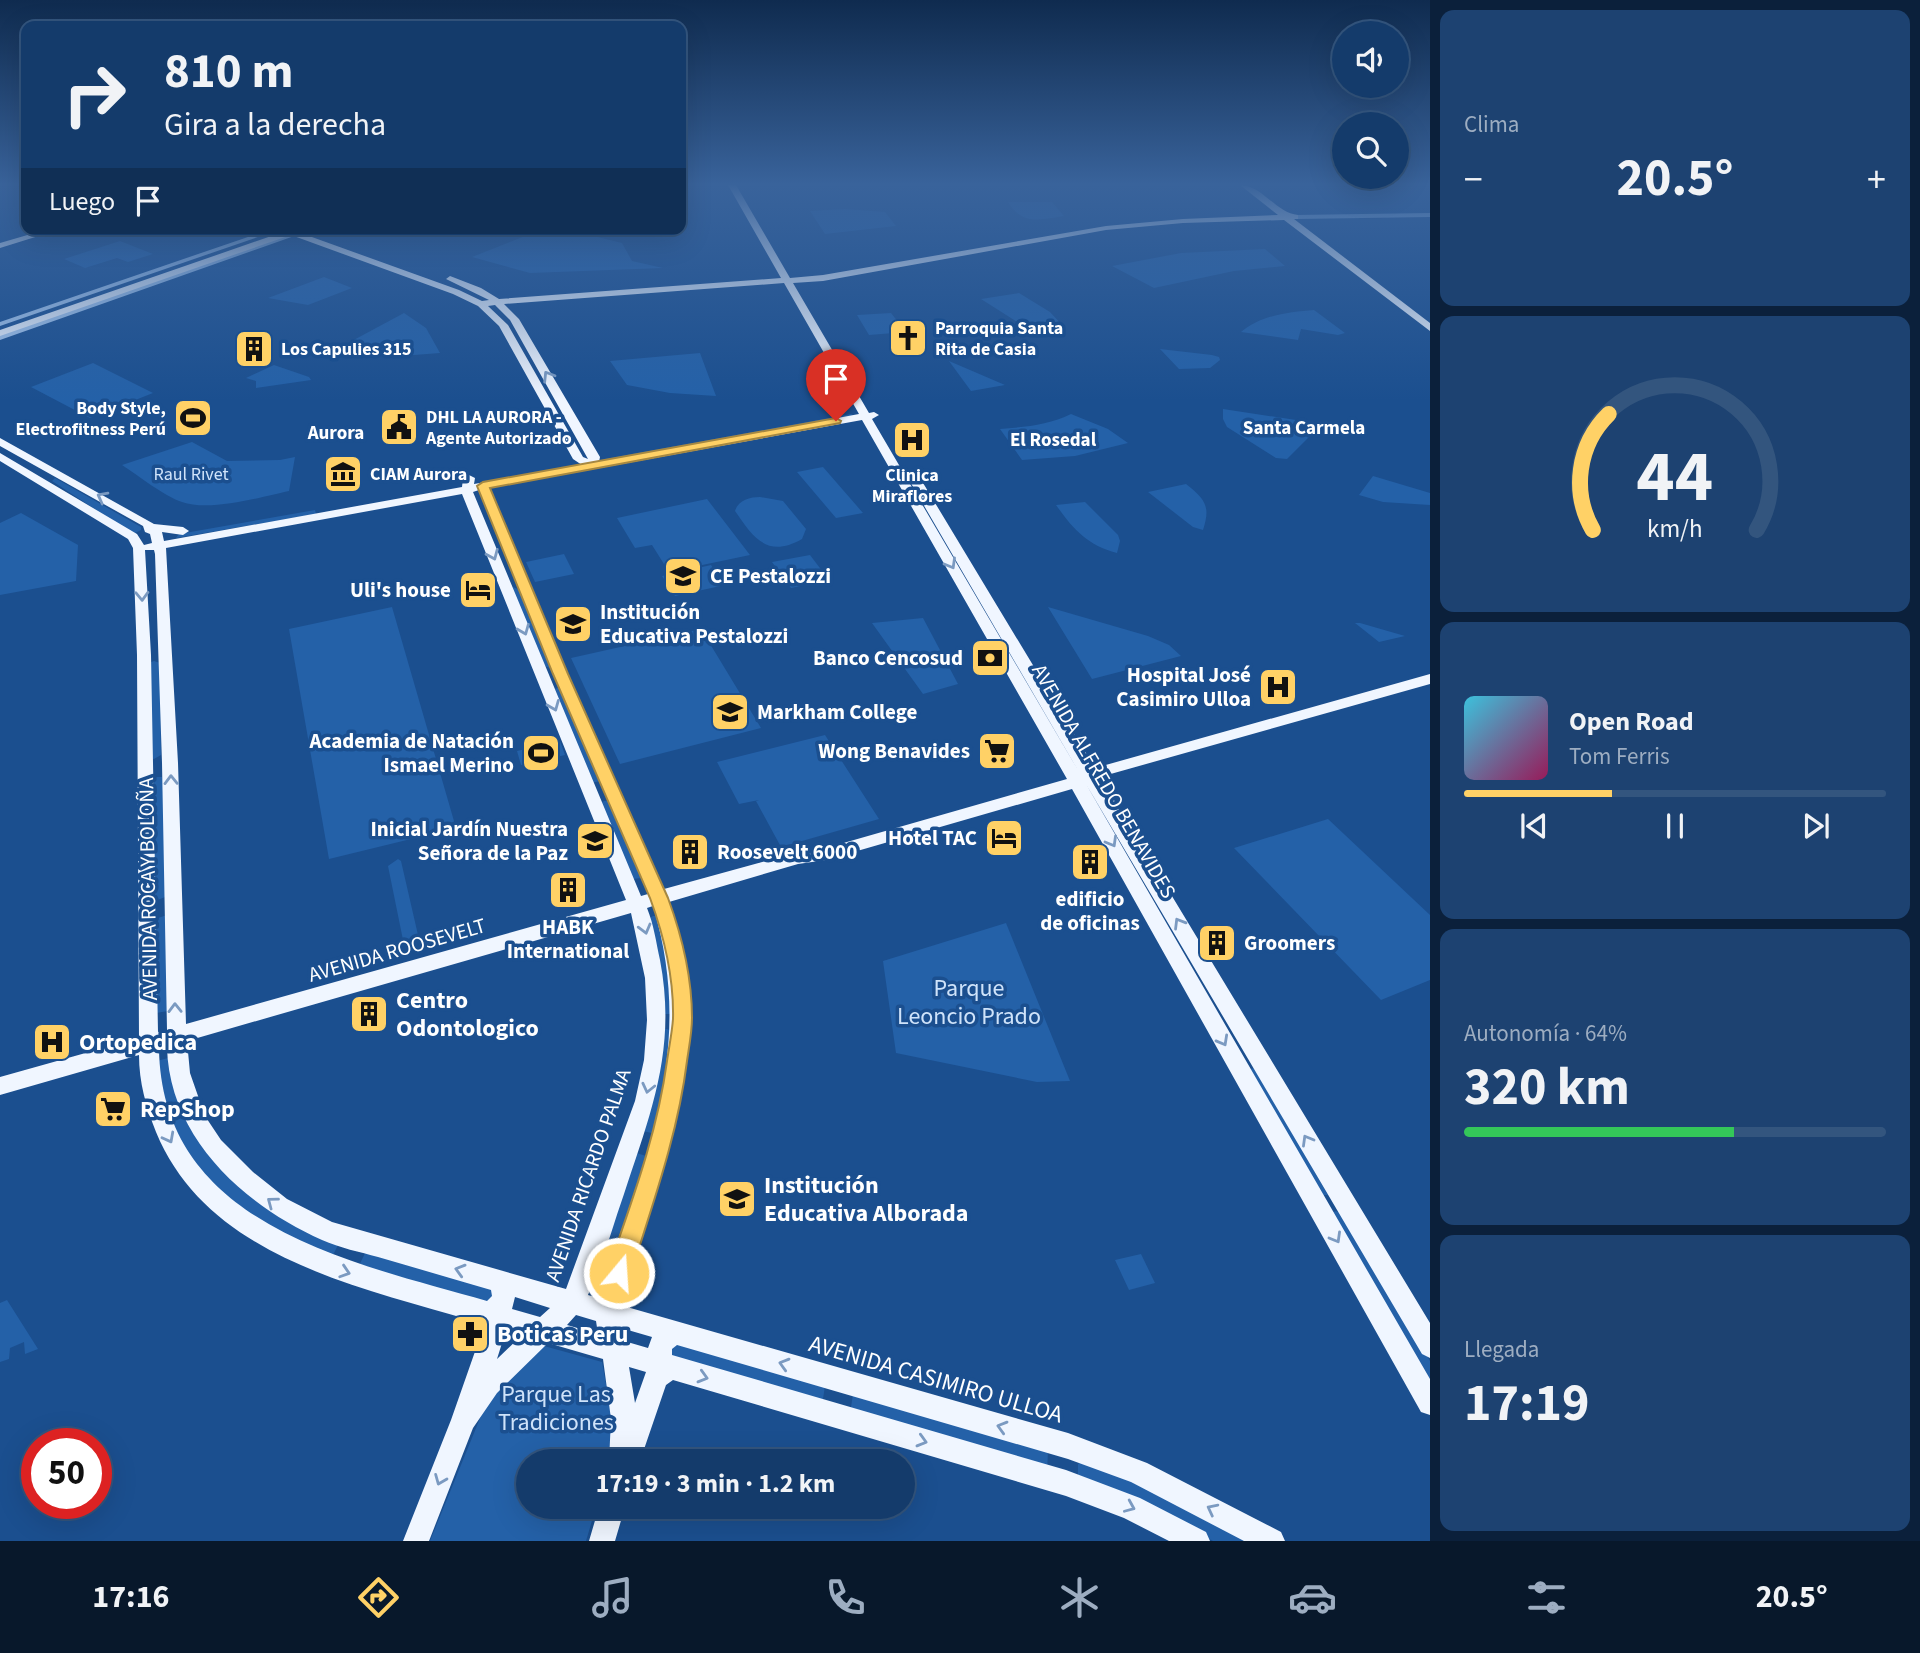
<!DOCTYPE html>
<html lang="es">
<head>
<meta charset="utf-8">
<style>
  body { margin:0; font-family:"Source Sans 3",sans-serif; background:#1d4271; color:#f1f3f6; height:100vh; display:flex; flex-direction:column; font-size:26px; white-space:nowrap }
  * { box-sizing:border-box; margin:0 }
  p { font-size:23px; color:#9dadc1 }
  .icon { flex:none; width:38px; height:38px; fill:none; stroke:currentColor; stroke-width:2; stroke-linecap:round; stroke-linejoin:round }
  .map { position:relative; flex:1; overflow:hidden }
  .details { display:flex; flex-direction:column; gap:10px; padding:10px; background:#0b203b; width:490px }
  .details>* { flex:none }
  .banner { position:absolute; left:21px; top:21px; width:665px; height:214px; border-radius:14px; box-shadow:0 7px 28px #0002,0 0 0 2px #33557e; background:#143b6b; color:#f1f3f6; overflow:hidden }
  .controls { position:absolute; left:1332px; top:21px; display:grid; gap:14px }
  .controls a { display:grid; place-items:center; width:77px; height:77px; border-radius:50%; background:#143b6b; box-shadow:0 7px 28px #0002,0 0 0 2px #33557e; font-size:35px }
  .speed { position:absolute; left:21px; top:1428px; display:flex; gap:14px; font-size:35px; font-weight:700; text-align:center }
  .speed>* { display:grid; place-content:center; width:91px; height:91px; border-radius:50%; background:#143b6b; box-shadow:0 7px 28px #0002,0 0 0 2px #33557e; line-height:1 }
  .speed .limit { border:10px solid #d22; background:#fff; color:#111 }
  .pin { position:absolute; display:grid; place-items:center; width:60px; height:60px; color:#fff; margin:-72px -30px; border-radius:50% 50% 50% 0; rotate:-45deg; box-shadow:0 0 7px #0007 }
  .pin .icon { rotate:45deg }
  .me { position:absolute; width:77px; margin:-38px; rotate:18deg; stroke-linejoin:round; filter:drop-shadow(0 0 5px #0008) }
  .turn { display:flex; align-items:center; gap:24px; height:147px; padding:0 28px; font-size:32px }
  .turn .icon { width:91px; height:91px; stroke-width:2.5 }
  .turn b { display:block; font-size:49px; line-height:60px }
  .then { display:flex; align-items:center; height:66px; padding:0 28px; background:#0003; gap:14px; font-size:26px }
  .big { font-size:52px; font-weight:700; line-height:1.1 }
  .details .card { flex:1; display:flex; flex-direction:column; justify-content:center; gap:10px; min-width:0; padding:0 24px; border-radius:14px; background:#1d4271 }
  .details .dial { align-items:center; gap:0 }
  .dial svg { height:182px; overflow:visible; fill:none; stroke:#33557e; stroke-width:7; stroke-linecap:round; text-anchor:middle }
  .dial text { fill:#f1f3f6; stroke:none }
  .song { display:flex; align-items:center; gap:21px }
  .cover { width:84px; height:84px; border-radius:10px; background:linear-gradient(135deg,hsl(190 70% 55%),hsl(330 70% 35%)) }
  .played { height:7px; border-radius:4px; background:linear-gradient(90deg,#ffd166 35%,#33557e 35%) }
  .keys { display:flex; justify-content:space-around; direction:ltr }
  .heat { display:flex; justify-content:space-between; align-items:center; font-size:38px; direction:ltr }
  .charge { height:10px; border-radius:5px; background:linear-gradient(90deg,#34c759 64%,#33557e 0) }
  .trip { position:absolute; left:516px; top:1449px; width:399px; height:70px; border-radius:35px; background:#143b6b; box-shadow:0 7px 28px #0002,0 0 0 2px #33557e; font-weight:700; line-height:70px; text-align:center }
  .dock { display:flex; height:112px; justify-content:space-around; align-items:center; background:#08182b; color:#9dadc1 }
  .dock .icon { width:49px; height:49px }
  .dock .active { color:#ffd166 }
  .dock b { font-size:32px; color:#f1f3f6 }
  main { display:flex; flex:1; min-height:0 }
  .map>svg:first-child { display:block }
  .green { fill:#2461a8 }
  .lines { fill:none; stroke-linecap:round; stroke-linejoin:round }
  .minor { fill:#a9c9ee; fill-rule:evenodd }
  .major { fill:#f0f6ff; fill-rule:evenodd }
  .oneway { stroke:#7b9ac1 }
  .route { fill:#ffd166; stroke:#a68842; stroke-width:2 }
  .labels { text-anchor:middle; stroke-width:7; stroke-linejoin:round; paint-order:stroke }
  .far-poi-label { font-size:18px; font-weight:bold; fill:#fff; stroke:#1b4f8f; text-anchor:start }
  .far-park-label { font-size:18px; fill:#cfe3fa; stroke:#1b4f8f }
  .far-neighbourhood-label { font-size:19px; font-weight:bold; fill:#fff; stroke:#1b4f8f }
  .poi-label { font-size:21px; font-weight:bold; fill:#fff; stroke:#1b4f8f; text-anchor:end }
  .street-label { font-size:21px; fill:#fff; stroke:#1b4f8f }
  .near-park-label { font-size:24px; fill:#cfe3fa; stroke:#1b4f8f }
  .near-poi-label { font-size:24px; font-weight:bold; fill:#fff; stroke:#1b4f8f; text-anchor:start }
  .near-street-label { font-size:24px; fill:#fff; stroke:#1b4f8f }
</style>
</head>
<body>
<main>
<div class="map">
<svg width="1430" height="1541" viewBox="0 0 1430 1541">
  <rect width="100%" height="100%" fill="#1b4f8f"/>
  <path class="green" d="M1008,202h44l12,14c-24,4 -42,9 -56,-14z
    M845,209l40,3 11,14 -71,8 -15,-23z
    M543,229h22l57,14 10,18 31,7 -133,5 -58,-16z
    M120,241l33,13 -25,8 -11,-4 -32,10 -21,-9z
    M1265,249l20,17 -51,5 -80,17 -42,-22 69,-13z
    M324,277l28,11 -44,17 -40,-7z
    M1019,293l31,19 14,15 -36,2 -47,-30z
    M1314,310l31,23 -7,2 -37,-6 -3,11 -57,-8c20,-17 48,-20 73,-22z
    M404,313l22,15 14,25 -39,3 -51,-14z
    M891,313l15,19 -37,3 -12,-20z
    M1160,349l52,6 7,2 1,3 -10,8 -31,1z
    M700,353l16,43 -46,-3 -43,-8 -17,-24z
    M949,361l56,24 -34,6z
    M93,363l60,30 -63,25 -59,-31z
    M274,365l35,12 2,3 -55,8v-7l-10,-3z
    M1223,409l99,15 -35,35 -11,-1 -49,-31 -4,-8z
    M851,414l3,2 -246,45 -3,-2z
    M1071,414l37,15 20,14 -53,13 -53,4 -22,-31c25,-2 49,-4 71,-15z
    M192,442l35,19 53,-1 15,-3 -6,34c-28,6 -79,21 -107,11 -18,-6 -43,-26 -60,-37z
    M823,467l40,46 -27,5 -39,-46z
    M1373,476l57,17v12l-47,-3 -24,-7z
    M55,478l86,49v3l-6,3 -8,-3 -75,-49z
    M1186,484c19,15 25,22 17,46l-10,-3 -45,-35z
    M760,497l23,4 23,28 -4,10c-35,20 -49,-2 -67,-28 3,-11 15,-14 25,-14z
    M707,499l43,56 -81,17 -17,-27 -17,3 -18,-30z
    M1085,502l33,33 2,6 -3,12c-30,-8 -44,-24 -61,-48z
    M315,510l1,4 -140,24 3,-4z
    M21,513l57,32 -2,36 -76,14v-72z
    M564,554l10,20 -39,8 -9,-20z
    M810,555l19,25 -38,8 -19,-26z
    M711,565l14,20 -50,11 -13,-20z
    M513,587l7,3 30,78 -8,-3 -30,-73z
    M392,607l64,221 -127,31 -40,-230z
    M1048,607l100,29 21,9 12,11 -89,23z
    M923,618l35,66 -35,10 -51,-71z
    M1355,623h5l45,13 -26,6z
    M701,629l60,99 -141,36 -49,-106z
    M154,661l6,2 1,92 -7,4 -6,-1v-95z
    M560,687l40,94 -9,2 -36,-94z
    M825,735l54,84 -98,28 -25,-46 3,-1 -20,4 -22,-42z
    M560,741l5,14 -44,10 -4,-14z
    M155,777h7l1,5 7,113 -15,6 -4,-121z
    M604,801h6l32,74 -1,3 -8,1 -32,-76z
    M1328,819l102,96v65l-49,20 -147,-152z
    M398,859l3,2 17,74 -6,7 -9,-2 -15,-74z
    M167,915l1,96 -12,2 -4,-90 6,-5z
    M653,916h5l6,7 7,91h-7l-16,-95z
    M1006,923l64,158 -33,1 -141,-29 -13,-92z
    M663,1028l10,3 -17,103 -13,-3z
    M172,1057l29,82 139,102 -10,20 -100,-53 -57,-72 -20,-74z
    M1254,1068l74,127h-5l-75,-125z
    M636,1153l14,4 -44,128 -13,-4z
    M1336,1211l10,5 84,145v21l-99,-169z
    M367,1249l130,38 -2,18 -138,-35z
    M1141,1254l14,29 -26,7 -14,-30z
    M7,1300l31,49 -13,5 -1,-12 -14,6 -1,11 -9,3v-59z
    M668,1340l157,46 -3,19 -158,-48z
    M544,1346l58,16 11,62 -5,37h-80v46h68l-10,34h-156l53,-130 14,-19z
    M853,1394l195,57 -1,22 -197,-59z
    M1084,1461l90,35 82,45h-43l-69,-38 -66,-26v-13z"/>
  <g class="lines">
    <path class="minor" d="M1430,213v4l-135,2 -3,-2 3,-2z
      M271,229h10l-281,97v-4z
      M304,229h10l-314,111v-5z"/>
    <path class="major" d="M728,185h8l54,93 33,-3 283,-49 77,-7 95,-4 -38,-30c22,0 36,28 58,30v4h-4l136,104v8l-146,-111 -101,3 -77,7 -283,51 -30,2 76,130 5,-1 5,3 -7,4 207,353 -174,-299 2,-2 10,2 178,295 335,-94v10l-330,93 330,546v35l-8,-4 -336,-570 344,595v36l-9,-3 -349,-623 -246,71 -28,4 -129,38c38,120 16,201 -21,316 -10,29 -22,57 -28,87l448,128 79,30 134,69 4,9h-41l-113,-59 -63,-23 -391,-114 -5,4v6l394,115 74,28 66,34 4,9h-41l-45,-23 -58,-22 -393,-116 -7,5 -26,76h-31l2,-42 -8,-60 -55,-16 -51,50 -24,35 -44,113h-26l48,-121 27,-77 -2,-16 -6,-7c-115,-34 -263,-64 -314,-188 -10,-25 -17,-50 -17,-77l-139,40v-18l139,-39 -2,-383 -4,-107 -5,-9 -128,-78v-8l137,81 7,11 8,-2 -2,-9 -5,-2 -2,-6 -143,-80v-8l154,86 29,3 6,4 -6,4 -21,-3 2,9 298,-54 1,-9 6,-3 6,3 -1,6 108,-19 -9,-6 -74,-133 -21,-20 -25,-12 -162,-59 -291,101v-6l283,-98 -5,-3h20v3l161,58 23,11 7,-1 -43,-21 4,-3 31,12 18,11 282,-21zM784,283l75,131 -260,48 1,-5 -81,-138 -15,-15zM495,305l15,15 78,139 -5,-2 -75,-132 -20,-19zM862,420l205,359 -241,69 -28,4 -134,37 -96,-215 -78,-186zM479,490l75,184 94,220 -7,2 -168,-404zM462,494l164,406 -440,124 -8,-261 -12,-215zM145,550h9l1,4 7,209 5,267 -9,2 -7,-377zM653,906c35,116 9,207 -29,317 -9,25 -19,50 -26,75l-10,-3c15,-32 24,-67 36,-101 27,-82 53,-145 36,-234 -4,-18 -6,-35 -13,-52zM631,913l14,65 2,42 -3,40 -9,41 -69,188 -234,-67 -45,-23 -34,-27 -32,-32 -16,-24 -15,-43 -3,-32zM167,1047c2,91 78,159 155,193 18,8 38,12 56,17 38,11 75,22 113,33l1,6 -5,5c-135,-39 -325,-75 -328,-252zM515,1297l35,11 -10,9 -28,-8zM576,1315l20,6 2,13 -31,-9zM621,1328l31,9 -4,11 -24,-7zM500,1329l22,6 -25,24 5,-16zM629,1367l17,5 -11,31z
      M48,229h13l-61,19v-5z
      M599,1507h26l-10,34h-26z"/>
  </g>
  <defs><path id="oneway-chevron" d="M-2-3.5L2.5 0L-2 3.5" fill="none" stroke-width="1.6" stroke-linecap="round" stroke-linejoin="round" transform="scale(1.75)"/></defs>
  <g class="oneway">
    <use href="#oneway-chevron" transform="translate(548 376) rotate(-122)"/>
    <use href="#oneway-chevron" transform="translate(102 497) rotate(-152)"/>
    <use href="#oneway-chevron" transform="translate(493 555) rotate(67)"/>
    <use href="#oneway-chevron" transform="translate(951 564) rotate(60)"/>
    <use href="#oneway-chevron" transform="translate(142 596) rotate(88)"/>
    <use href="#oneway-chevron" transform="translate(524 630) rotate(68)"/>
    <use href="#oneway-chevron" transform="translate(554 706) rotate(68)"/>
    <use href="#oneway-chevron" transform="translate(171 780) rotate(-91)"/>
    <use href="#oneway-chevron" transform="translate(1112 842) rotate(60)"/>
    <use href="#oneway-chevron" transform="translate(1179 923) rotate(-121)"/>
    <use href="#oneway-chevron" transform="translate(645 929) rotate(75)"/>
    <use href="#oneway-chevron" transform="translate(175 1008) rotate(-91)"/>
    <use href="#oneway-chevron" transform="translate(1223 1041) rotate(61)"/>
    <use href="#oneway-chevron" transform="translate(648 1088) rotate(103)"/>
    <use href="#oneway-chevron" transform="translate(169 1138) rotate(62)"/>
    <use href="#oneway-chevron" transform="translate(1307 1140) rotate(-120)"/>
    <use href="#oneway-chevron" transform="translate(272 1202) rotate(-143)"/>
    <use href="#oneway-chevron" transform="translate(1336 1238) rotate(60)"/>
    <use href="#oneway-chevron" transform="translate(460 1270) rotate(-164)"/>
    <use href="#oneway-chevron" transform="translate(345 1272) rotate(18)"/>
    <use href="#oneway-chevron" transform="translate(784 1364) rotate(-164)"/>
    <use href="#oneway-chevron" transform="translate(703 1377) rotate(16)"/>
    <use href="#oneway-chevron" transform="translate(1002 1427) rotate(-164)"/>
    <use href="#oneway-chevron" transform="translate(922 1441) rotate(16)"/>
    <use href="#oneway-chevron" transform="translate(440 1480) rotate(112)"/>
    <use href="#oneway-chevron" transform="translate(1130 1507) rotate(23)"/>
    <use href="#oneway-chevron" transform="translate(1212 1509) rotate(-153)"/>
  </g>
  <linearGradient id="sky" x2="0" y2="1"><stop stop-color="#0f2b4f"/><stop offset="0.46" stop-color="#39639b"/><stop offset="1" stop-color="#39639b" stop-opacity="0"/></linearGradient>
  <rect width="1430" height="401" fill="url(#sky)"/>
  <path class="route" d="M836,418l5,3 -1,2 -350,65 78,186 100,224c14,38 24,79 24,120 0,14 -3,29 -5,43 -9,73 -34,142 -56,212l-4,8 -8,4 -8,-4 -4,-8c24,-70 50,-138 60,-212 2,-14 5,-28 6,-42 1,-41 -9,-83 -23,-121l-97,-224 -76,-188 6,-4z"/>
  <defs>
    <symbol id="church-square" viewBox="-11 -11 22 22"><rect x="-9" y="-9" width="18" height="18" rx="4" fill="#ffd166" stroke="#1b4f8f"/><path d="M-1.2-6h2.4v3.5h3.3v2.4h-3.3V6h-2.4V-.1h-3.3v-2.4h3.3Z" fill="#111"/></symbol>
    <symbol id="building-square" viewBox="-11 -11 22 22"><rect x="-9" y="-9" width="18" height="18" rx="4" fill="#ffd166" stroke="#1b4f8f"/><path d="M-4-6H4V6H1V3H-1V6H-4ZM-2.5-4.3h1.7v1.8h-1.7ZM.8-4.3h1.7v1.8H.8ZM-2.5-1h1.7V.8h-1.7ZM.8-1h1.7V.8H.8Z" fill="#111"/></symbol>
    <symbol id="stadium-square" viewBox="-11 -11 22 22"><rect x="-9" y="-9" width="18" height="18" rx="4" fill="#ffd166" stroke="#1b4f8f"/><path d="M0-5a6.5 5 0 1 0 0 10a6.5 5 0 1 0 0-10ZM-3.5-1.8h7v3.6h-7Z" fill="#111"/></symbol>
    <symbol id="civic-square" viewBox="-11 -11 22 22"><rect x="-9" y="-9" width="18" height="18" rx="4" fill="#ffd166" stroke="#1b4f8f"/><path d="M-.6-6.5H3V-4.5H.6V-3L4-1V1h2V6H-6V1h2V-1L-.6-3ZM-1.2 2.5V6h2.4V2.5Z" fill="#111"/></symbol>
    <symbol id="hospital-square" viewBox="-11 -11 22 22"><rect x="-9" y="-9" width="18" height="18" rx="4" fill="#ffd166" stroke="#1b4f8f"/><path d="M-5-5h3v3.5h4V-5h3V5h-3V1.5h-4V5h-3Z" fill="#111"/></symbol>
    <symbol id="museum-square" viewBox="-11 -11 22 22"><rect x="-9" y="-9" width="18" height="18" rx="4" fill="#ffd166" stroke="#1b4f8f"/><path d="M0-6L6-3V-2H-6V-3ZM-5-1h2V3h-2ZM-1-1h2V3h-2ZM3-1h2V3H3ZM-6 4H6V6H-6Z" fill="#111"/></symbol>
    <symbol id="university-square" viewBox="-11 -11 22 22"><rect x="-9" y="-9" width="18" height="18" rx="4" fill="#ffd166" stroke="#1b4f8f"/><path d="M0-5L7-2L0 1L-7-2ZM-4 1L0 2.5L4 1V4Q0 6-4 4Z" fill="#111"/></symbol>
    <symbol id="hotel-square" viewBox="-11 -11 22 22"><rect x="-9" y="-9" width="18" height="18" rx="4" fill="#ffd166" stroke="#1b4f8f"/><path d="M-6-4.5h1.5V1H6V5H4.5V3h-9V5H-6ZM-4 0a1.8 1.8 0 1 1 3.6 0ZM.5 0V-2.5h3Q6-2.5 6 0Z" fill="#111"/></symbol>
    <symbol id="school-square" viewBox="-11 -11 22 22"><rect x="-9" y="-9" width="18" height="18" rx="4" fill="#ffd166" stroke="#1b4f8f"/><path d="M0-5L7-2L0 1L-7-2ZM-4 1L0 2.5L4 1V4Q0 6-4 4Z" fill="#111"/></symbol>
    <symbol id="bank-square" viewBox="-11 -11 22 22"><rect x="-9" y="-9" width="18" height="18" rx="4" fill="#ffd166" stroke="#1b4f8f"/><path d="M-6-4H6V4H-6ZM0-2.3a2.3 2.3 0 1 0 0 4.6a2.3 2.3 0 1 0 0-4.6Z" fill="#111"/></symbol>
    <symbol id="supermarket-square" viewBox="-11 -11 22 22"><rect x="-9" y="-9" width="18" height="18" rx="4" fill="#ffd166" stroke="#1b4f8f"/><path d="M-6-5.5h2.5l.6 2H6L4.5 2H-2.5L-4.4-4H-6ZM-1.5 3.2a1.3 1.3 0 1 0 .1 0ZM3 3.2a1.3 1.3 0 1 0 .1 0Z" fill="#111"/></symbol>
    <symbol id="pharmacy-square" viewBox="-11 -11 22 22"><rect x="-9" y="-9" width="18" height="18" rx="4" fill="#ffd166" stroke="#1b4f8f"/><path d="M-2-6h4v4h4v4h-4v4h-4v-4h-4v-4h4Z" fill="#111"/></symbol>
  </defs>
  <g fill-rule="evenodd">
    <use href="#church-square" x="886" y="316" width="44" height="44"/>
    <use href="#building-square" x="232" y="327" width="44" height="44"/>
    <use href="#stadium-square" x="171" y="396" width="44" height="44"/>
    <use href="#civic-square" x="377" y="405" width="44" height="44"/>
    <use href="#hospital-square" x="890" y="418" width="44" height="44"/>
    <use href="#museum-square" x="321" y="452" width="44" height="44"/>
    <use href="#university-square" x="661" y="554" width="44" height="44"/>
    <use href="#hotel-square" x="456" y="568" width="44" height="44"/>
    <use href="#school-square" x="551" y="602" width="44" height="44"/>
    <use href="#bank-square" x="968" y="636" width="44" height="44"/>
    <use href="#hospital-square" x="1256" y="665" width="44" height="44"/>
    <use href="#university-square" x="708" y="690" width="44" height="44"/>
    <use href="#supermarket-square" x="975" y="729" width="44" height="44"/>
    <use href="#stadium-square" x="519" y="731" width="44" height="44"/>
    <use href="#hotel-square" x="982" y="816" width="44" height="44"/>
    <use href="#school-square" x="573" y="819" width="44" height="44"/>
    <use href="#building-square" x="668" y="830" width="44" height="44"/>
    <use href="#building-square" x="1068" y="840" width="44" height="44"/>
    <use href="#building-square" x="546" y="868" width="44" height="44"/>
    <use href="#building-square" x="1195" y="921" width="44" height="44"/>
    <use href="#building-square" x="347" y="992" width="44" height="44"/>
    <use href="#hospital-square" x="30" y="1020" width="44" height="44"/>
    <use href="#supermarket-square" x="91" y="1087" width="44" height="44"/>
    <use href="#school-square" x="715" y="1177" width="44" height="44"/>
    <use href="#pharmacy-square" x="448" y="1312" width="44" height="44"/>
  </g>
  <g class="labels">
    <g class="far-poi-label">
      <text x="935" y="334">Parroquia Santa<tspan x="935" dy="21">Rita de Casia</tspan></text>
      <text x="281" y="355">Los Capulies 315</text>
      <text x="166" y="414" text-anchor="end">Body Style,<tspan x="166" dy="21">Electrofitness Perú</tspan></text>
      <text x="426" y="423">DHL LA AURORA -<tspan x="426" dy="21">Agente Autorizado</tspan></text>
      <text x="370" y="480">CIAM Aurora</text>
      <text x="912" y="481" text-anchor="middle">Clinica<tspan x="912" dy="21">Miraflores</tspan></text>
    </g>
    <g class="far-park-label">
      <text x="191" y="480">Raul Rivet</text>
    </g>
    <g class="far-neighbourhood-label">
      <text x="1304" y="434">Santa Carmela</text>
      <text x="336" y="439">Aurora</text>
      <text x="1053" y="446">El Rosedal</text>
    </g>
    <g class="poi-label">
      <text x="710" y="583" text-anchor="start">CE Pestalozzi</text>
      <text x="451" y="597">Uli's house</text>
      <text x="600" y="619" text-anchor="start">Institución<tspan x="600" dy="24">Educativa Pestalozzi</tspan></text>
      <text x="963" y="665">Banco Cencosud</text>
      <text x="1251" y="682">Hospital José<tspan x="1251" dy="24">Casimiro Ulloa</tspan></text>
      <text x="757" y="719" text-anchor="start">Markham College</text>
      <text x="514" y="748">Academia de Natación<tspan x="514" dy="24">Ismael Merino</tspan></text>
      <text x="970" y="758">Wong Benavides</text>
      <text x="568" y="836">Inicial Jardín Nuestra<tspan x="568" dy="24">Señora de la Paz</tspan></text>
      <text x="977" y="845">Hotel TAC</text>
      <text x="717" y="859" text-anchor="start">Roosevelt 6000</text>
      <text x="1090" y="906" text-anchor="middle">edificio<tspan x="1090" dy="24">de oficinas</tspan></text>
      <text x="568" y="934" text-anchor="middle">HABK<tspan x="568" dy="24">International</tspan></text>
      <text x="1244" y="950" text-anchor="start">Groomers</text>
    </g>
    <g class="street-label">
      <text transform="translate(1104 781) rotate(60)" y="7">AVENIDA ALFREDO BENAVIDES</text>
      <text transform="translate(148 889) rotate(-91)" y="7">AVENIDA ROCA Y BOLOÑA</text>
      <text transform="translate(397 950) rotate(-16)" y="7">AVENIDA ROOSEVELT</text>
      <text transform="translate(588 1175) rotate(-71)" y="7">AVENIDA RICARDO PALMA</text>
    </g>
    <g class="near-park-label">
      <text x="969" y="996">Parque<tspan x="969" dy="28">Leoncio Prado</tspan></text>
      <text x="556" y="1402">Parque Las<tspan x="556" dy="28">Tradiciones</tspan></text>
    </g>
    <g class="near-poi-label">
      <text x="396" y="1008">Centro<tspan x="396" dy="28">Odontologico</tspan></text>
      <text x="79" y="1050">Ortopedica</text>
      <text x="140" y="1117">RepShop</text>
      <text x="764" y="1193">Institución<tspan x="764" dy="28">Educativa Alborada</tspan></text>
      <text x="497" y="1342">Boticas Peru</text>
    </g>
    <g class="near-street-label">
      <text transform="translate(936 1379) rotate(16)" y="8">AVENIDA CASIMIRO ULLOA</text>
    </g>
  </g>
</svg>
<div class="controls">
<a><svg class="icon" aria-label="sound" viewBox="0 0 24 24"><path d="M4 9h4l5-4v14l-5-4H4zM17 9q2 3 0 6"/></svg></a>
<a><svg class="icon" aria-label="search" viewBox="0 0 24 24"><circle cx="10" cy="10" r="6"/><path d="M15 15l6 6"/></svg></a>
</div>
<div class="speed"><div class="limit">50</div></div>
<div class="pin" style="left:836px;top:421px;background:#d93025"><svg class="icon" aria-label="arrive" viewBox="0 0 24 24"><path d="M6 21V4h12l-3 4 3 4H6"/></svg></div>
<svg class="me" style="left:619px;top:1273px" viewBox="-20 -20 40 40"><circle r="17" fill="#ffd166" stroke="#fff" stroke-width="3"/><path d="M0-11L8 9 0 5-8 9z" fill="#fff"/></svg>
<div class="trip">17:19 · 3 min · 1.2 km</div>
<div class="banner">
<div class="turn"><svg class="icon" aria-label="right" viewBox="0 0 24 24"><path d="M7 20v-9h11M14 6l5 5-5 5"/></svg><div><b>810 m</b>Gira a la derecha</div></div>
<div class="then">Luego<svg class="icon" aria-label="arrive" viewBox="0 0 24 24"><path d="M6 21V4h12l-3 4 3 4H6"/></svg></div>
</div>
</div>
<section class="details">
<div class="card"><p>Clima</p>
<div class="heat"><a>−</a><b class="big">20.5°</b><a>+</a></div>
</div>
<div class="card dial"><svg viewBox="0 0 100 80">
<path d="M14 69A42 42 0 1 1 86 69"/>
<path d="M14 69A42 42 0 0 1 21 18" stroke="#ffd166"/>
<text x="50" y="56" font-size="32" font-weight="700">44</text>
<text x="50" y="72" font-size="11">km/h</text>
</svg></div>
<div class="card">
<div class="song"><i class="cover"></i><div><b>Open Road</b><p>Tom Ferris</p></div></div>
<div class="played"></div>
<div class="keys"><svg class="icon" aria-label="previous" viewBox="0 0 24 24"><path d="M18 5L8 12l10 7zM5 5v14"/></svg><svg class="icon" aria-label="pause" viewBox="0 0 24 24"><path d="M8 5v14M16 5v14"/></svg><svg class="icon" aria-label="next" viewBox="0 0 24 24"><path d="M6 5l10 7-10 7zM19 5v14"/></svg></div>
</div>
<div class="card"><p>Autonomía · 64%</p><b class="big">320 km</b><div class="charge"></div></div>
<div class="card"><p>Llegada</p><b class="big">17:19</b></div>
</section>
</main>
<nav class="dock">
<b>17:16</b>
<svg class="icon active" aria-label="directions" viewBox="0 0 24 24"><path d="M12 3l9 9-9 9-9-9zM9 14v-3h6M13 9l2 2-2 2"/></svg>
<svg class="icon" aria-label="music" viewBox="0 0 24 24"><path d="M9 18V5l10-2v13"/><circle cx="6" cy="18" r="3"/><circle cx="16" cy="16" r="3"/></svg>
<svg class="icon" aria-label="phone" viewBox="0 0 24 24"><path d="M5 4h4l2 5-3 2q2 4 5 5l2-3 5 2v4C11 20 4 13 5 4z"/></svg>
<svg class="icon" aria-label="climate" viewBox="0 0 24 24"><path d="M12 3v18M4 7l16 10M4 17L20 7"/></svg>
<svg class="icon" aria-label="car" viewBox="0 0 24 24"><path d="M5 17H2v-5l4-1 3-4h7l3 4 3 1v5h-3M9 17h6M6 11h13"/><circle cx="7" cy="17" r="2"/><circle cx="17" cy="17" r="2"/></svg>
<svg class="icon" aria-label="filters" viewBox="0 0 24 24"><path d="M4 7h16M4 17h16"/><circle cx="9" cy="7" r="2"/><circle cx="15" cy="17" r="2"/></svg>
<b>20.5°</b>
</nav>
</body>
</html>
